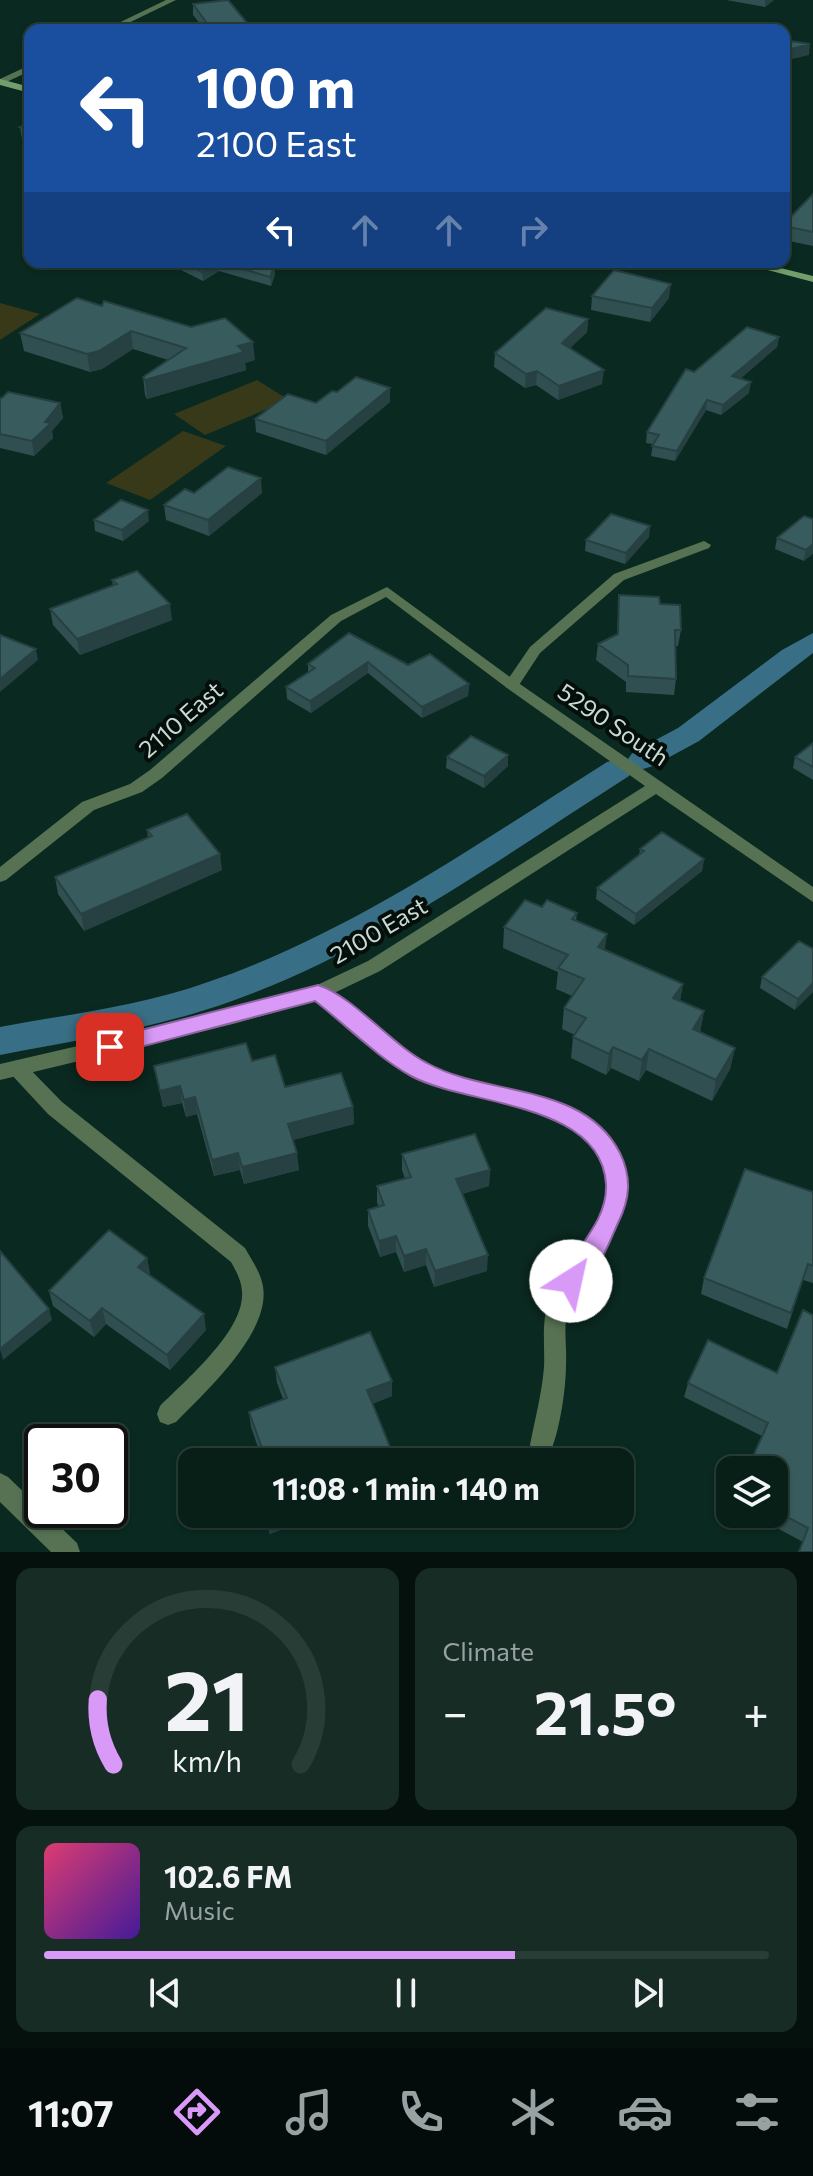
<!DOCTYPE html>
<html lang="en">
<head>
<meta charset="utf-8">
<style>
  body { margin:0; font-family:Commissioner,sans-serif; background:#162c25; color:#f1f3f6; height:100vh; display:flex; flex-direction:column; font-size:30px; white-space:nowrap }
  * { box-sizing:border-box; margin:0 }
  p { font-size:26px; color:#98a2a2 }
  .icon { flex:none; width:44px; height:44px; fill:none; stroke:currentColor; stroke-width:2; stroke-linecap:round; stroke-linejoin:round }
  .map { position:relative; height:1552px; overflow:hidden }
  .side { display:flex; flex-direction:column; gap:16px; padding:16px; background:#04110d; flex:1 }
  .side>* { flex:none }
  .top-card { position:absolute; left:24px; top:24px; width:766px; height:244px; border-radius:16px; box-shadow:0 2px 6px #0004,0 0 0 2px #293d37; background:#1a4fa0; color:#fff; overflow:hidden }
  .fabs { position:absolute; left:716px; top:1456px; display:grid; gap:16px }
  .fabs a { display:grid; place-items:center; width:72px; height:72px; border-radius:16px; background:#081f18; box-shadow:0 2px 6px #0004,0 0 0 2px #293d37; font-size:40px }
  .speed { position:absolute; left:24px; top:1424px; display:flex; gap:16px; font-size:40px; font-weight:700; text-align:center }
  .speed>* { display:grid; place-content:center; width:104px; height:104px; border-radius:50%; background:#081f18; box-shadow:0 2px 6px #0004,0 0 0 2px #293d37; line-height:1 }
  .speed .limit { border:4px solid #111; border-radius:12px; background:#fff; color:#111 }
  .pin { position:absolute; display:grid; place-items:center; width:68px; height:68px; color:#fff; margin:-34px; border-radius:16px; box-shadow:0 4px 12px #0006 }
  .me { position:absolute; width:88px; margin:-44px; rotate:35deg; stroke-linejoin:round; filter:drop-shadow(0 0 6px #0008) }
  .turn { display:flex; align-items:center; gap:28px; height:168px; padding:0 40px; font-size:36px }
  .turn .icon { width:104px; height:104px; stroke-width:2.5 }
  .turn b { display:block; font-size:56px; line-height:68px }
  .lanes { display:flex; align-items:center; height:76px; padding:0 40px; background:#0003; justify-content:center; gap:40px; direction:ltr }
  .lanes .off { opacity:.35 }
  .big { font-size:60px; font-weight:700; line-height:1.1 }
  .side .card { flex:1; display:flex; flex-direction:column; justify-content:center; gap:12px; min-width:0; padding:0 28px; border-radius:16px; background:#162c25 }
  .side .dial { align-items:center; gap:0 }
  .dial svg { height:208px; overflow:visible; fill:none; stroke:#293d37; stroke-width:7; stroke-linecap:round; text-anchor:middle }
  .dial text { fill:#f1f3f6; stroke:none }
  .song { display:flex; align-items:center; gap:24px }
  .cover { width:96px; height:96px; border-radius:12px; background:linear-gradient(135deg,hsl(340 70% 55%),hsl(260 70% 35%)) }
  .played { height:8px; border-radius:4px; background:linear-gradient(90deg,#d99af7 65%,#293d37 65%) }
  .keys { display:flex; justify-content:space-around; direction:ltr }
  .heat { display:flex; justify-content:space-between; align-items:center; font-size:44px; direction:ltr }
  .side .tiles { flex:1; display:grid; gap:16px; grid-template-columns:1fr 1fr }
  .card:last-child { grid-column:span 2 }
  .trip { position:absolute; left:178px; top:1448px; width:456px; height:80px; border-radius:16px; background:#081f18; box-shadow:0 2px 6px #0004,0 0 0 2px #293d37; font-weight:700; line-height:80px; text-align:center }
  .dock { display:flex; height:128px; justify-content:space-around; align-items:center; background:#030c0a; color:#98a2a2 }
  .dock .icon { width:56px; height:56px }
  .dock .current { color:#d99af7 }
  .dock b { font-size:36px; color:#f1f3f6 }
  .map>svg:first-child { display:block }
  .green { fill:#373919 }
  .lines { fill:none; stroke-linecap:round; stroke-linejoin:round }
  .canal { fill:#396f86; fill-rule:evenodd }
  .lane { fill:#577252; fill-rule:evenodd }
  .street { fill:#577252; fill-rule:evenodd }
  .secondary { fill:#739e6c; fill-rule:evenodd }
  .wall { fill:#304f50 }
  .shaded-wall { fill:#274041 }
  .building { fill:#385c5d; stroke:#274041; stroke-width:2 }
  .route { fill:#d99af7; stroke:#8d64a1; stroke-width:2 }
  .labels { text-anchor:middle; stroke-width:8; stroke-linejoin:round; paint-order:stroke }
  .street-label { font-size:24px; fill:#c9dad3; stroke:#040f0b }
</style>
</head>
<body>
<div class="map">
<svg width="813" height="1552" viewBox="0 0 813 1552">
  <rect width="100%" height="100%" fill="#0a2920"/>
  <path class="green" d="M0,303l40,11 -40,26z
    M257,380l32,20 -84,35 -31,-21z
    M183,431l43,15 -76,54 -44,-17z"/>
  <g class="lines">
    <path class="canal" d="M813,633v20l-114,88 -46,25 -10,3 -10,-3 -5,-7 5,-7 45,-24 104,-78z
      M618,759l11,3 4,7 -4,7c-127,81 -254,174 -397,225 -75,27 -154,39 -232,54v-28c69,-13 141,-21 208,-45 144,-49 272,-140 399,-220z"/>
    <path class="lane" d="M704,541l7,4 -2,3 -85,32 -84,73 -23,35h-10l-3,-3 26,-38 84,-73z
      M17,1060l7,3 38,39 183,146c6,11 14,22 17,34 13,47 -56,109 -86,140l-8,3 -8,-3 -3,-8 3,-8c25,-25 80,-72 82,-109 1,-14 -5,-24 -11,-35l-183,-148 -38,-41 -3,-5 3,-5z
      M0,1473l8,4 69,66 3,9h-29l-51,-50z"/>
    <path class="street" d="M166,0h10l-62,30h-10z
      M30,65v6l-30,14v-6z
      M387,587l130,95 296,205v15l-157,-108 -276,177 -48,23c29,24 58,52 92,69 61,31 187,24 201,110 1,11 2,20 0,30 -8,41 -47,67 -57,106 -5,18 -1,37 -2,55 0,25 -6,66 -16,89l-8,3 -8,-3 -4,-8c5,-26 12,-52 14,-78 1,-22 -3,-45 5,-66 14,-35 49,-63 56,-100 17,-97 -135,-97 -194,-126 -36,-18 -66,-49 -96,-74l-82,23 -233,56v-16l233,-54 80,-23 55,-26 277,-175 -138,-98 -121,-91 -45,24 -179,157 -20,14 -48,18 -88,70 -6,2v-15l82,-65 48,-18 20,-14 181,-155z"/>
    <path class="secondary" d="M0,79l30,8v6l-30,-8z
      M738,262h18l57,14v6z"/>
  </g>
  <path class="wall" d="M726,0h48l-9,7z
    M193,4l60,26h-48l-12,-15z
    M30,122v19l-8,-2 -2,-12z
    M813,194v52l-29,-6v-16z
    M165,262h104l6,12 -4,12 -52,-15 -16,10z
    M592,296l77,2 -19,24 -59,-12z
    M77,298l178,62 -10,3 1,7 -99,29 -2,-4 -2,-18 25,-17 -35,-11 -31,20 -12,3 -66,-21 -4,-18z
    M588,319l-1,13 -17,16 32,36 -44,16 -22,-15 -11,3 -31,-21 1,-14z
    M779,337l-2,10 -37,32 9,14 -28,22 -15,-5 -31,51 -24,-5 2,-12 -7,-1 1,-11 47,-60z
    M0,398l60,5 3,15 -11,13 1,7 -19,18 -34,-8z
    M390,402l-64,53 -70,-23 -1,-13 61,-16z
    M194,493h68l-53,43 -43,-16 -2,-15z
    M813,519l-9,42 -29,-12 2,-11z
    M94,520l55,1 -26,20 -28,-10z
    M650,526l-1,11 -24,27 -40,-13 1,-11z
    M112,580l60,40 -92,35 -27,-30 -3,-16 63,-23z
    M619,595l41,9 21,26 -3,16h-3l1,33 -2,16 -48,-3v-10l-30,-22 2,-16 19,-9z
    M349,633l59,32 61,19 -1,12 -46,22 -54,-45 -57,40 -24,-14 -1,-12 22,-14v-9z
    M813,743v37l-20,-12 2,-11z
    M447,757l61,9 -24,22 -38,-20z
    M147,830l75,40 -138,61 -26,-37 -3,-17 93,-39z
    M640,849l64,10 -2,12 -68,54 -38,-26 1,-11 42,-33z
    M542,907l35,6 -1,8 29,29 78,34 -3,17 24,10 -4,21 35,16 -5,21 -18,32 -66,-31 -7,11 -28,-13 -5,7 -35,-17 2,-21 2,-2 -13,-6 2,-21 8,-12 -16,-7 2,-17 -55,-24 1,-21z
    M813,949l-18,61 -35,-22 2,-11z
    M252,1061l33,26 68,20 1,17 -61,16 6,30 -55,14 -4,-14 -26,6 -17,-62 -11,3 -4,-14 -19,4 -9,-41z
    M402,1154l88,16 -1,16 -27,8 25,77 -53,16 -8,-22 -22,7 -8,-20 -16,5 -12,-31v-16l11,-3 -2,-4v-17l28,-7 -3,-9z
    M813,1192v91l-10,-3 -16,49 -86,-35 3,-16z
    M147,1258l3,16 -1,1 57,55 -36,40 -64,-46 -12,13 -41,-31 -4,-15z
    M275,1367l117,29 -20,8 24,58h-133l-12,-35 -2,-15 34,-13 -6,-16z
    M777,1373l36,179 -10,-10 -52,-28h23v-44l-12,-34 -78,-39 4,-14z
    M263,1514h57l-50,20z"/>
  <path class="shaded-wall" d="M765,0h9l-9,7z
    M810,44l-1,11 -25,6v-10z
    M219,262v9l-16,10 -1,-9z
    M275,265v9l-4,12 -1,-9z
    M671,284l-2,14 -19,24 2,-14z
    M588,319l-1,13 -26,25 1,-14z
    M131,331l2,18 -31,20 -12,3 -3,-18z
    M779,337l-2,10 -46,39 1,-10z
    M253,342l2,18 -10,3 1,7 -99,29 -2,-19 93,-34z
    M604,370l-2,14 -44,16 1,-14z
    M537,371l-1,14 -11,3 1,-14z
    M751,382l-2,11 -28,22 2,-10z
    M390,388v14l-64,53v-14z
    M707,400l-1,10 -31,51 2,-10z
    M60,403l3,15 -11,13 1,7 -19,18 -2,-15 13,-19z
    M261,478l1,15 -53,43 -1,-16z
    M148,510l1,11 -26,20 -1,-11z
    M650,526l-1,11 -24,27 1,-11z
    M813,544v10l-9,7 2,-11z
    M170,604l2,16 -92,35 -3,-16z
    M36,649l2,11 -38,32v-13z
    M368,662v11l-57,40 -1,-12z
    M469,684l-1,12 -46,22v-11z
    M508,755v11l-24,22v-12z
    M220,854l2,16 -138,61 -3,-17z
    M704,859l-2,12 -68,54 2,-11z
    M607,934l-3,21 -6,-8z
    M813,983v9l-18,18 3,-11z
    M683,984l-4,21 -6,-7z
    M704,1011l-4,22 -7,-4z
    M613,1047l-2,21 -5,7 3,-21z
    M735,1048l-5,21 -18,32 4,-21z
    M649,1049l-3,21 -7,11 3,-21z
    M180,1086l2,17 -19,4 -3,-16z
    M195,1097l2,17 -11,3 -2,-17z
    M353,1107l1,17 -65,17 -1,-17z
    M238,1153l2,17 -26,6 -2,-16z
    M297,1153l2,17 -55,14 -2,-17z
    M490,1170l-1,16 -33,9v-16z
    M396,1236v16l-16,5 -1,-16z
    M426,1249v16l-22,7v-16z
    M488,1255l-1,16 -53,16 1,-16z
    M147,1258l3,16 -9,9 -3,-16z
    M102,1308l4,16 -12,13 -4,-16z
    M49,1309l3,11 -49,40 -3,-11z
    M204,1314l2,16 -36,40 -3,-15z
    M392,1381v15l-25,10v-16z
    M282,1514h38l-50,20 -2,-15z"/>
  <path class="building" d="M228,0l25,30h-41l-19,-26z
    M784,40l26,4 -26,7z
    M30,122v7l-10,-2z
    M813,194v38l-29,-6v-2z
    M183,262h35l-16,10z
    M219,262h50l6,3 -5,12z
    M614,270l57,14 -19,24 -60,-12z
    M77,298l25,8 2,-5 87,26 34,-9 28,24 -15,4 6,6 -99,28 -2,-3 43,-29 -55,-17 -32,20 -12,3 -67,-21z
    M546,308l42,11 -26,24 42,27 -45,16 -22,-15 -11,3 -31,-21z
    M747,327l32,10 -47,39 19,6 -28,23 -16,-5 -30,51 -25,-5 7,-11 -12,-3 39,-63 8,3z
    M356,377l34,11 -64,53 -71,-22 33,-25 28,9 16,-12 5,1z
    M8,392l52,11 -15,19 6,1 -19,18 -32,-7v-36h2z
    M228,467l33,11 -53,42 -44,-15 21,-16 9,4z
    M121,500l27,10 -26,20 -28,-10z
    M611,514l39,12 -24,27 -40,-13z
    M804,516l9,3v25l-7,6 -29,-12z
    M137,571l33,33 -93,35 -27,-30 67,-25 -5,-4z
    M619,595l40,2 1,7 20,1 1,25h-6l1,49 -48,-3v-11l-30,-21 20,-10z
    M349,633l59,32 22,-11 39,30 -47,23 -54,-45 -58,39 -24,-14 29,-19 -7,-4z
    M0,635l36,14 -36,30z
    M471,736l37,19 -24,21 -37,-19z
    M813,743v24l-18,-10z
    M187,814l33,40 -139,60 -26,-37 97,-41 -5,-6z
    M662,832l42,27 -68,55 -39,-26 47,-37 -4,-2z
    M525,900l17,7 5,-7 30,13 -5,6 35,15 -9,13 85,37 -10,14 31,13 -11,18 42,19 -19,32 -67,-31 -7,11 -29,-13 -4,7 -36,-17 13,-19 -22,-10 20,-29 -26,-11 10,-13 -64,-28z
    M799,941l14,8v34l-15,16 -36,-22z
    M246,1043l6,18 23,-6 10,32 56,-14 12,34 -65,17 9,29 -55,14 -4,-14 -26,7 -17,-63 -11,3 -4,-14 -20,5 -6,-25z
    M475,1134l15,36 -34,9 32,76 -53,16 -9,-22 -22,7 -8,-20 -17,5 -11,-31 16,-5 -7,-19 34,-9 -9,-23z
    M745,1169l68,23v74l-5,-2 -17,49 -87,-35z
    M109,1230l38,28 -9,9 66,47 -37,41 -65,-47 -12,13 -41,-30z
    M0,1251l49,58 -49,40z
    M803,1310l10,5v237h-14l9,-24 -34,-18v-40h-27l21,-47 -80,-40 20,-43 69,33z
    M370,1332l22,49 -25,9 29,72h-129l-18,-50 38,-14 -12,-31z
    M267,1514h15l-14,5z"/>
  <path class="route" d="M318,985c35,11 74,60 109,78 61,34 157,19 193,90 12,25 10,46 -2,70 -10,22 -23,60 -47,69l-8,-3 -4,-8c15,-32 49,-59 47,-97 -5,-83 -140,-78 -195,-108 -34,-19 -65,-51 -96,-75l-205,54 -11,-8 11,-9z"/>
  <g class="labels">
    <g class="street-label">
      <text transform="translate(181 720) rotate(-41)" y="8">2110 East</text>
      <text transform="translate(613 725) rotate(34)" y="8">5290 South</text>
      <text transform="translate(379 931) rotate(-30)" y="8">2100 East</text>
    </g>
  </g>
</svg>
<div class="fabs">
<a><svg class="icon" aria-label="layers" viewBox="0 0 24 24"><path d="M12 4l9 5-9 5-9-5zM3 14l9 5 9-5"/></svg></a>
</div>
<div class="speed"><div class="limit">30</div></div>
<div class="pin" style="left:110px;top:1047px;background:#d93025"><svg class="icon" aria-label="arrive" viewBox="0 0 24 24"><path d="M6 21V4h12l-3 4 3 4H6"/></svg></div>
<svg class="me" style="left:571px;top:1281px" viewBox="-20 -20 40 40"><circle r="19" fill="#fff"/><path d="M0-13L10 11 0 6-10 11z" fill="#d99af7"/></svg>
<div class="trip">11:08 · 1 min · 140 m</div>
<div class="top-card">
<div class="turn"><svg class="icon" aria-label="left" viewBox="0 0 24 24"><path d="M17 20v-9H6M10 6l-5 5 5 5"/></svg><div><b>100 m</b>2100 East</div></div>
<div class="lanes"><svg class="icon" aria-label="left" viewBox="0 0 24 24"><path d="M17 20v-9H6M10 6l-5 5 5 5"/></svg><svg class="icon off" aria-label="ahead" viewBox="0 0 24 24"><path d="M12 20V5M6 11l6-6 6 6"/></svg><svg class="icon off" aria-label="ahead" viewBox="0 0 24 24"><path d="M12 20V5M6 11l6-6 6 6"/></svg><svg class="icon off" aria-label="right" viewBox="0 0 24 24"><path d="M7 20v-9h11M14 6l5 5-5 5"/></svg></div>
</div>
</div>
<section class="side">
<div class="tiles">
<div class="card dial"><svg viewBox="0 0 100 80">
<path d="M14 69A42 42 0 1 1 86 69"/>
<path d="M14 69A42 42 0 0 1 8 44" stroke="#d99af7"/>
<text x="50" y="56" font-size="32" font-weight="700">21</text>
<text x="50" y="72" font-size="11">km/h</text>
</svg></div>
<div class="card"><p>Climate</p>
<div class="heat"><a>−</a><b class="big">21.5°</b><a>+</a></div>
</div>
<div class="card">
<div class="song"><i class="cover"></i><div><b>102.6 FM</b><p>Music</p></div></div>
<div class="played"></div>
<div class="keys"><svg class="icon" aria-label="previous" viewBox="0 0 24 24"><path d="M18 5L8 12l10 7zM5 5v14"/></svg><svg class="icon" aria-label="pause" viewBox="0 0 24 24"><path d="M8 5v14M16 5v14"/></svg><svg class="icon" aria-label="next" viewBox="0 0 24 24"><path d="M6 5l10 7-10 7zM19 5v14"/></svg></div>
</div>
</div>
</section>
<nav class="dock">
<b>11:07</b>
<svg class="icon current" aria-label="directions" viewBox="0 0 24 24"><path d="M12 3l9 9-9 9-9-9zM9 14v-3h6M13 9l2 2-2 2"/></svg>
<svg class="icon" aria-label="music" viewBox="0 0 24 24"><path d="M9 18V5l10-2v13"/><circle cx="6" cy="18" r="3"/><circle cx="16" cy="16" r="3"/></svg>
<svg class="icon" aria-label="phone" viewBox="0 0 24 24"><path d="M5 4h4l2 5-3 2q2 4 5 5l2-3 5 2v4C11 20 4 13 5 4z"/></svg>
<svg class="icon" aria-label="climate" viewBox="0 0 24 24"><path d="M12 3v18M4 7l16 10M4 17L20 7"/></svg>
<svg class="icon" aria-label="car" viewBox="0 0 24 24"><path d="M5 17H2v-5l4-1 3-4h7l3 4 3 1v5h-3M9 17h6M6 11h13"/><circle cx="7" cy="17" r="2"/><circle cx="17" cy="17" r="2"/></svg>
<svg class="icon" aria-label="filters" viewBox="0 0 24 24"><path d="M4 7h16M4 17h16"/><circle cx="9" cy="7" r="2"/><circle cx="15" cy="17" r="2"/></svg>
</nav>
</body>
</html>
